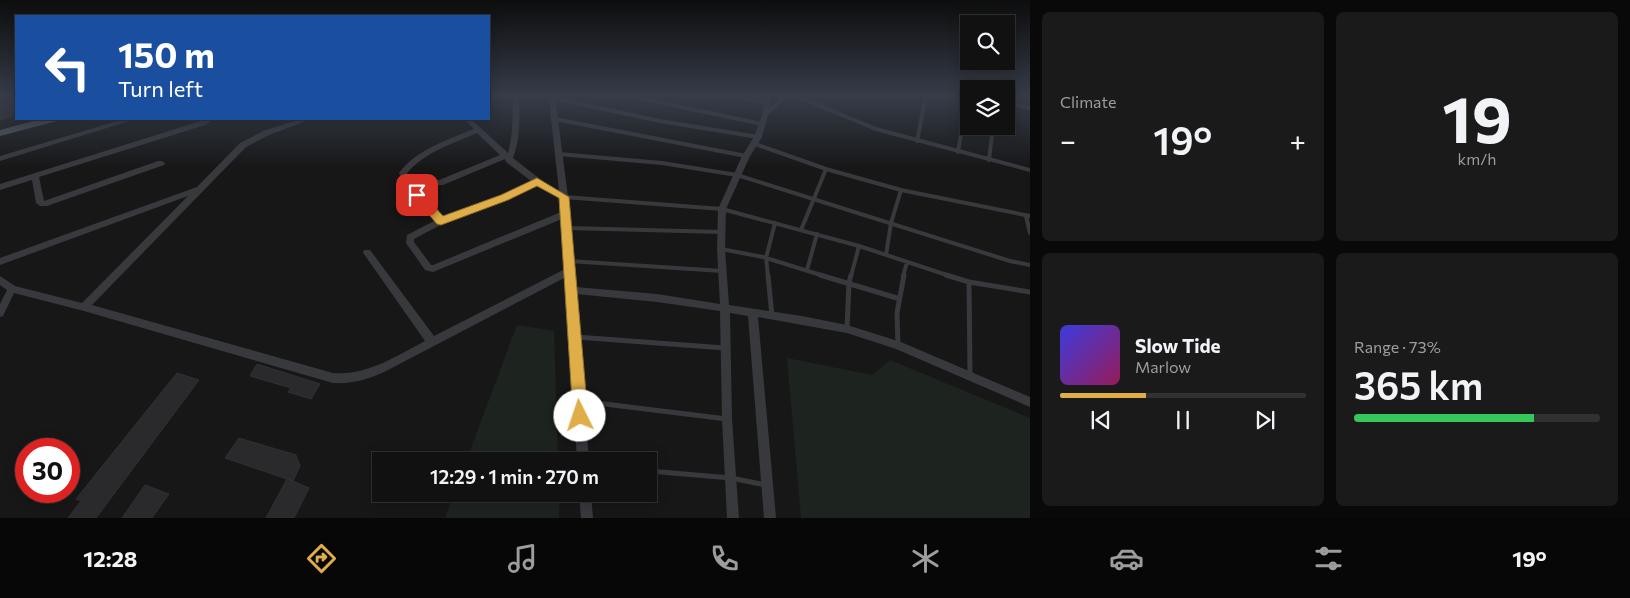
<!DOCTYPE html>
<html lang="en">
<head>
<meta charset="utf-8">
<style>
  body { margin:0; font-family:Commissioner,sans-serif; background:#1a1a1b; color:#f1f3f6; height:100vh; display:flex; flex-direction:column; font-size:19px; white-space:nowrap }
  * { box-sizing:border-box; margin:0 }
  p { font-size:16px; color:#9c9d9f }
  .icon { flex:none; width:28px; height:28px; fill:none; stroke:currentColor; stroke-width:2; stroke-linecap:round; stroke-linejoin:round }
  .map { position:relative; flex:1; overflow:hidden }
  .details { display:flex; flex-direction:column; gap:12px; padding:12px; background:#09090a; width:600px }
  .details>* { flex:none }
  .banner { position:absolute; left:15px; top:15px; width:475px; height:105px; border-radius:0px; box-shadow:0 2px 12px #0003,0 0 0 1px #303132; background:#1a4fa0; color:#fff; overflow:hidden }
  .tools { position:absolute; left:960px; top:15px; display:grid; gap:10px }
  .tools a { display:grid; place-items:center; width:55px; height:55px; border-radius:0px; background:#111112; box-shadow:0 2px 12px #0003,0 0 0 1px #303132; font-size:25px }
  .speed { position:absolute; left:15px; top:438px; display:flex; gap:10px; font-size:25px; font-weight:700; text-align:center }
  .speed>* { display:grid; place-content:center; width:65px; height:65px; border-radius:50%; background:#111112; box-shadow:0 2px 12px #0003,0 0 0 1px #303132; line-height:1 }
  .speed .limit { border:8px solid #d22; background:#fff; color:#111 }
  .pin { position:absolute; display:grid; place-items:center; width:42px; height:42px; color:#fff; margin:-21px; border-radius:10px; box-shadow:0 2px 8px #0006 }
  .me { position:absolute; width:55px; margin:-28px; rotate:356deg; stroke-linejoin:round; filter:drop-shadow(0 0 4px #0008) }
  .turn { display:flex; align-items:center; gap:18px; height:105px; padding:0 20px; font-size:22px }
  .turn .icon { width:65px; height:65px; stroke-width:2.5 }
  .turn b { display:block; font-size:35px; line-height:42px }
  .big { font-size:38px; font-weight:600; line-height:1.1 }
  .details .card { flex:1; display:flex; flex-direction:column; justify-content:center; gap:8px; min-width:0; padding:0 18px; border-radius:8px; background:#1a1a1b }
  .details .dial { align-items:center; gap:0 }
  .dial b { font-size:65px; line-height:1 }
  .song { display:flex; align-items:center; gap:15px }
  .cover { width:60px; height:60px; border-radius:8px; background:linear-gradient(135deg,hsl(240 70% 55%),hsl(330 70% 35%)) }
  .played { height:5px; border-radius:2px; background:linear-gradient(90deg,#dfae48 35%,#303132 35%) }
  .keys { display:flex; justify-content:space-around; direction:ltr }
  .heat { display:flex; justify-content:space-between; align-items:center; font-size:28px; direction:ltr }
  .charge { height:8px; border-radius:4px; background:linear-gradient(90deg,#34c759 73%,#303132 0) }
  .details .tiles { flex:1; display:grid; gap:12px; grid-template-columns:repeat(2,1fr) }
  .trip { position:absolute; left:372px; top:452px; width:285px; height:50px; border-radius:0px; background:#111112; box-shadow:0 2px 12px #0003,0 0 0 1px #303132; font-weight:600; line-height:50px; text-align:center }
  .menu { display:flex; height:80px; justify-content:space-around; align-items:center; background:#070707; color:#9c9d9f }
  .menu .icon { width:35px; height:35px }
  .menu .active { color:#dfae48 }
  .menu b { font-size:22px; color:#f1f3f6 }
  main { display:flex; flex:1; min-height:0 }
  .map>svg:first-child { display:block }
  .green { fill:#1d231e }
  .building { fill:#2a2a2c; stroke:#313134 }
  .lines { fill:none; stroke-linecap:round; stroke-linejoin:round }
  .service-far1 { stroke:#38393d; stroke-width:4 }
  .service { stroke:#38393d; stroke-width:5 }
  .minor { fill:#38393d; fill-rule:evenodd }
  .primary { fill:#54565c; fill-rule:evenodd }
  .route { fill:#dfae48; stroke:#91712f }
</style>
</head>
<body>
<main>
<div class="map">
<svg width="1030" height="518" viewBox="0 0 1030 518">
  <rect width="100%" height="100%" fill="#171718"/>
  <path class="green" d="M517,325l37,6 4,130h-92z
    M787,358l85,17 18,-15 140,58v100h-229z
    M454,494h105v24h-114z"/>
  <path class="building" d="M16,96v19l-16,5v-19z
    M257,364l63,20 -9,15 -23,-7 3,-4 -41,-12z
    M177,373l22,7 -103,138h-28l13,-17 -5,-2z
    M239,438l57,17 4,11 -7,15 -5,-2 21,9 -15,30h-28l21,-39 -62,-21z
    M145,485l24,9 -17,24h-30z"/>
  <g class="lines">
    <path class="service-far1" d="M629,96l133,28
      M736,96l32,8
      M796,96l80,33 154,41
      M552,98l108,23 98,16
      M1006,102l24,6
      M765,115l21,-19
      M555,119l191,37
      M917,141l9,-45
      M755,144l71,25 75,21 129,26
      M958,152l9,-56
      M559,154l103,9 75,12 273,86 20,4
      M989,160l4,-34
      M564,197l158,12 137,37 91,30
      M1026,216l4,17
      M567,228l155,4
      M801,230l25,-61
      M721,249l42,8 61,19
      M886,255l5,-32 10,-33
      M569,261l153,10
      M807,270l10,-36
      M768,276l-2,-18 9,-35
      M851,276l8,-30
      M903,276l4,-14"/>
    <path class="service" d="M768,275l4,41
      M820,275l77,23
      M946,275l23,7 61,10
      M969,282l1,93
      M847,329l2,-46 2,-8
      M576,337l149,11
      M898,345l-1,-32 7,-38
      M580,401l147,18
      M649,471l82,7 35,7"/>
    <path class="minor" d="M508,96h47l13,101 8,90 81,7 63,10 -3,-55 1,-40 24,-53 12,-19 8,-22 3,-19h6l-3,19 -6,22 -12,19 -24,53 -1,40 4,56 73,11 45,9 54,17 129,55v10l-134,-58 -49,-16 -89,-16 18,201h-12l-16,-202 -18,-3 2,106 7,99h-12l-5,-99 -2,-108 -63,-9 -81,-8 13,167h-12l-10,-168 -2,-3 1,-13 -178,93c-18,9 -35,14 -55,13l-249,-72 -70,-18 -11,23 -3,1v-13l7,-14 -7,-5v-9l15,10 67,17 106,-107 -188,69v-7l197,-71 43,-44 23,-12 38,-12h9l-1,1 -40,15 -23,12 -154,158 241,68c34,3 63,-17 92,-32l-61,-87 -1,-2 1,-2h6l64,86 131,-67 -3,-50 -129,53 -8,-2 -19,-27 1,-8 29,-15 -32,-35 -5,-12c18,-24 48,-33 75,-44l-10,-10h7l37,34c5,-18 5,-36 4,-55zM519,98l30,2 10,91 -19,-12 -27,-21c7,-19 7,-39 6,-60zM477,133l23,22 -61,25h-29l-3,-7c18,-21 45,-29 70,-40zM505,159l1,3 25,19 -29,14 -60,22 -28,-31 29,-1zM537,184l23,14 1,14 -128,53h-2l-17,-23v-3l30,-16 64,-24z
      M124,119h10l-1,1 -133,41v-5z
      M207,119h8l-10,6 -166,52 5,24 114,-40h3l4,2 -1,2 -117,41h-7l-4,-3 -4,-23 -32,10v-6z
      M579,494h12l2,24h-12z"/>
    <path class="primary" d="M41,119h17l-1,2 -57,15v-6z"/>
  </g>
  <linearGradient id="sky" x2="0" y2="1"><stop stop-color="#0d0d0d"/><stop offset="0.57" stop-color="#363c48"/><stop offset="1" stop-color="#363c48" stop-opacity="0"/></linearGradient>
  <rect width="1030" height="168" fill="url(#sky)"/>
  <path class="route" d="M537,178l32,19 19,219 -3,5 -5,2 -4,-2 -3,-5 -14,-218 -22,-12 -29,14 -67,25 -4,-1 -25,-29 1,-3h8l22,24 58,-21z"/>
</svg>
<div class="tools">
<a><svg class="icon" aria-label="search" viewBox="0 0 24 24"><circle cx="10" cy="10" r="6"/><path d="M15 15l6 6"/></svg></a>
<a><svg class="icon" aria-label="layers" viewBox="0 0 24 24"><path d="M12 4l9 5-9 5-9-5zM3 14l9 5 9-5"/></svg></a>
</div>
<div class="speed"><div class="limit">30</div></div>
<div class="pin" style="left:417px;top:195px;background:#d93025"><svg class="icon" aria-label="arrive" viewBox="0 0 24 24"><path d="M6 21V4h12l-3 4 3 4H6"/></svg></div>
<svg class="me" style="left:580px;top:416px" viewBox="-20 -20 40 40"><circle r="19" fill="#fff"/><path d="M0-13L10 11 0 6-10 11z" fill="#dfae48"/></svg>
<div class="trip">12:29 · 1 min · 270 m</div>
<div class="banner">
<div class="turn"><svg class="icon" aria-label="left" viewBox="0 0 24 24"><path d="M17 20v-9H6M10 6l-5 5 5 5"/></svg><div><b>150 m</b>Turn left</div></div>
</div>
</div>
<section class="details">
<div class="tiles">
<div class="card"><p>Climate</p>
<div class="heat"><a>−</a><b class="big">19°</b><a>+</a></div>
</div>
<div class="card dial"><b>19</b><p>km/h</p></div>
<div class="card">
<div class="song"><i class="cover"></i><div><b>Slow Tide</b><p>Marlow</p></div></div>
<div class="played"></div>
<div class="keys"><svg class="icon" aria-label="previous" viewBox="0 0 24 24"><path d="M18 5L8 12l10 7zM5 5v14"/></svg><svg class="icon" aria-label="pause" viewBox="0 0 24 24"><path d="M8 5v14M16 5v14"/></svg><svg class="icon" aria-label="next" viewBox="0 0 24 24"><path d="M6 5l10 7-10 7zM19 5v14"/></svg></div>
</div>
<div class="card"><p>Range · 73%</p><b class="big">365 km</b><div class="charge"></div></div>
</div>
</section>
</main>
<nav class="menu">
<b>12:28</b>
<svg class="icon active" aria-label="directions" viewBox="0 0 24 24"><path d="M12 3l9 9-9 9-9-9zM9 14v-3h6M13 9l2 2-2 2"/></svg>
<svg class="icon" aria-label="music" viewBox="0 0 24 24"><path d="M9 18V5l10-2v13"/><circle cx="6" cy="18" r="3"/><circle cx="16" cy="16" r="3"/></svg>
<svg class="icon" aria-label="phone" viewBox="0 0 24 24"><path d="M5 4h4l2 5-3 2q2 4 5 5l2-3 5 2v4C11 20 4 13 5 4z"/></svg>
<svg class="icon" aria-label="climate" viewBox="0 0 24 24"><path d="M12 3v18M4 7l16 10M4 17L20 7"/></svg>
<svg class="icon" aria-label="car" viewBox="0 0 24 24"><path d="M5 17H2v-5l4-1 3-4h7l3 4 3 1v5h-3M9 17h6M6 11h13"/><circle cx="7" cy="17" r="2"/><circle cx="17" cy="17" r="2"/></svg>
<svg class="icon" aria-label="filters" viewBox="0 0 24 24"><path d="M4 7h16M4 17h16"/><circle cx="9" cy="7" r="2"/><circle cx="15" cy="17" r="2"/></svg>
<b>19°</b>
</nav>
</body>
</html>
